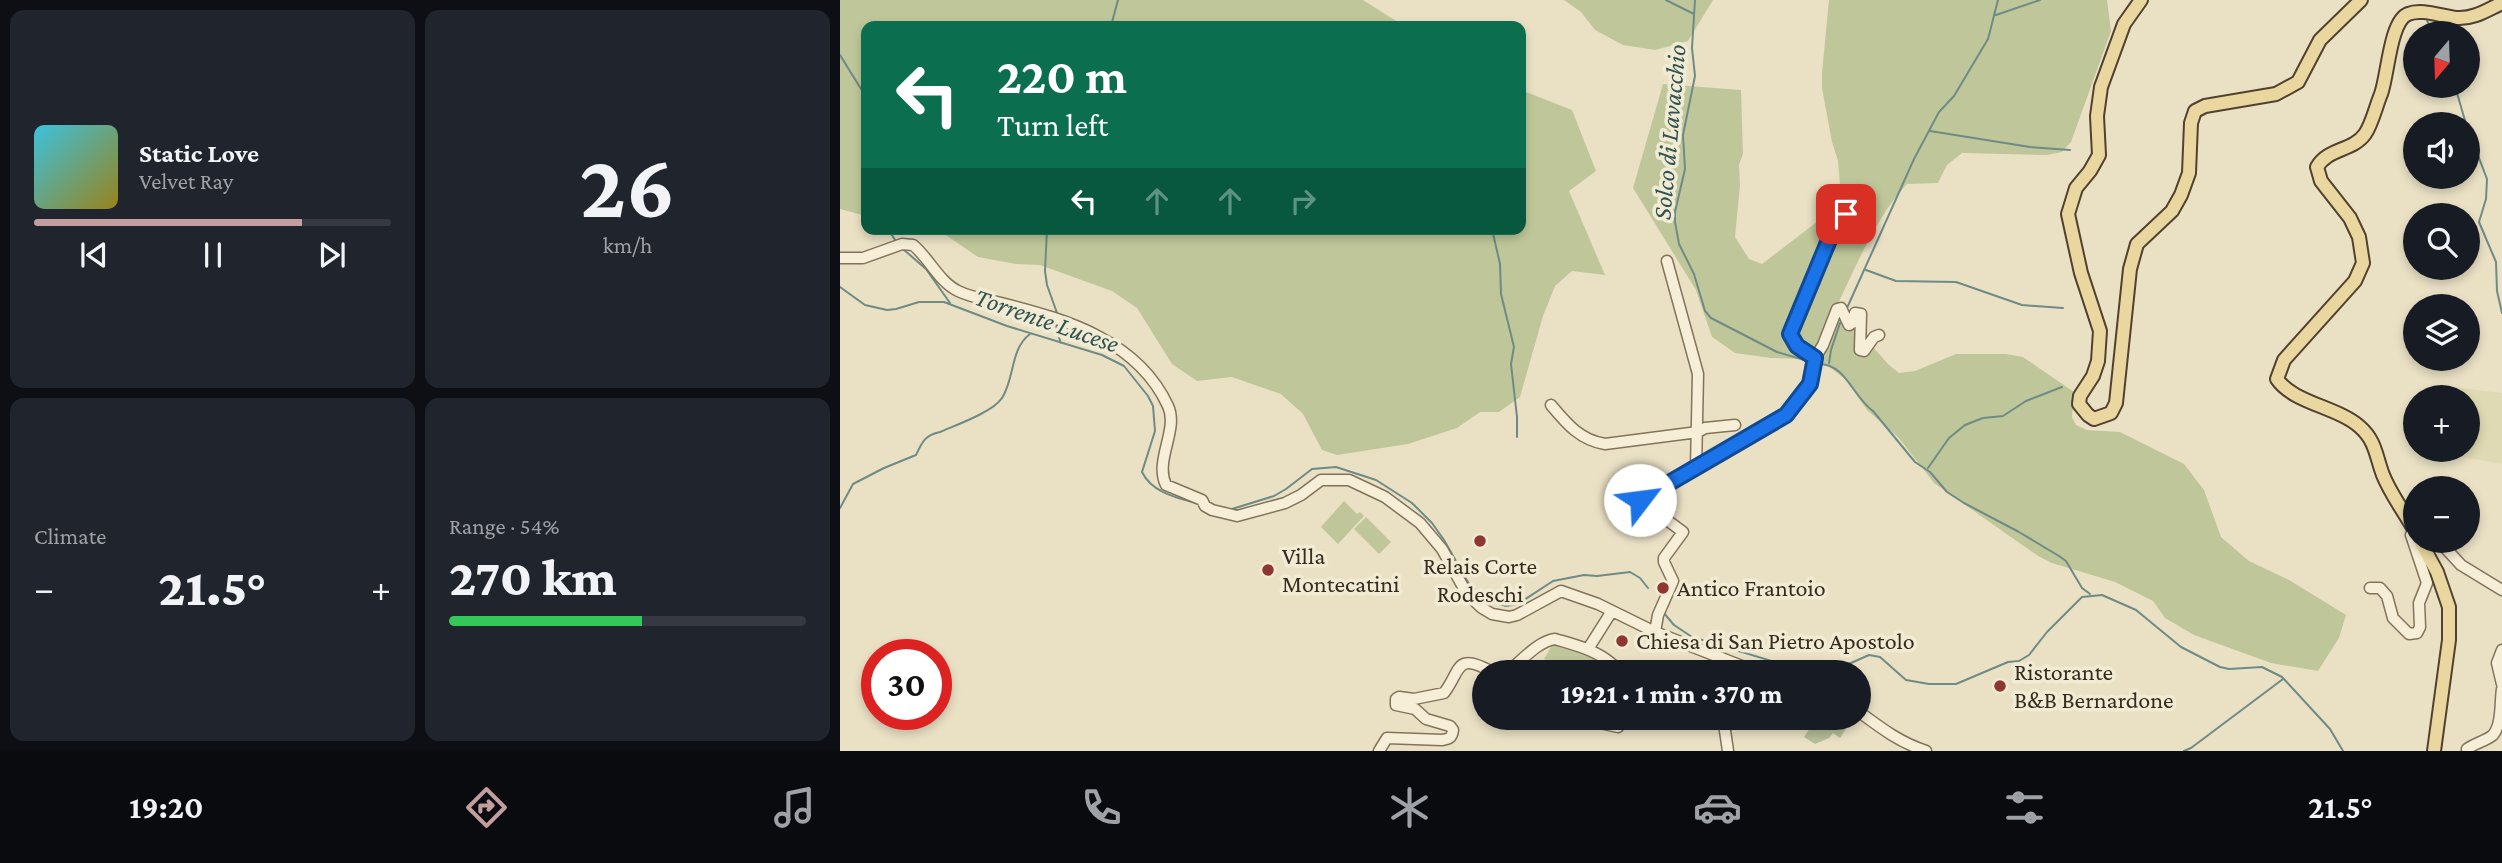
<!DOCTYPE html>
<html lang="en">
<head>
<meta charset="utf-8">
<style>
  body { margin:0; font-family:"Crimson Pro",serif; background:#20242c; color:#f1f3f6; height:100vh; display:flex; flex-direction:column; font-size:26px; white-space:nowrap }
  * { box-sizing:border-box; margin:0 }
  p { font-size:23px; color:#9ea1a6 }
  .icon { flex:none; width:38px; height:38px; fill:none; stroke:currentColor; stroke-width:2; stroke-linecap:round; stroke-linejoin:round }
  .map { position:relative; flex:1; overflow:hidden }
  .sheet { display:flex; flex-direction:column; gap:10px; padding:10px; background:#0d0f14; width:840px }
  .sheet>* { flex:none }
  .hud { position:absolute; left:21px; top:21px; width:665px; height:214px; border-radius:14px; box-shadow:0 4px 10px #0003; background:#0b6e4f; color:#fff; overflow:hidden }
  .needle { width:46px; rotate:199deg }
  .fabs { position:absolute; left:1563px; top:21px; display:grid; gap:14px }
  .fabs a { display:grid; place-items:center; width:77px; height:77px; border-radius:50%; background:#171b24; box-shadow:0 4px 10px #0003; font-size:35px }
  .speed { position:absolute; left:21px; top:639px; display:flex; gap:14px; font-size:35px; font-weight:700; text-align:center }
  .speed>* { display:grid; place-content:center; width:91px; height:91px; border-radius:50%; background:#171b24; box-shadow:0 4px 10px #0003; line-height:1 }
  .speed .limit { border:10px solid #d22; background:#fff; color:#111 }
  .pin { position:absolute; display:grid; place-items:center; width:60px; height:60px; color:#fff; margin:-30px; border-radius:14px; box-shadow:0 4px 10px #0006 }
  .me { position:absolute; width:77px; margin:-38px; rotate:60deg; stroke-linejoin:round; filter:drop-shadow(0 0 5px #0008) }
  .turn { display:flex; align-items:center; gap:24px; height:147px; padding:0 21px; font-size:32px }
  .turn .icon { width:91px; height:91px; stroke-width:2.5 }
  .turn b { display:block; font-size:49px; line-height:60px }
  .lanes { display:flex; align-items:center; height:66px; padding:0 21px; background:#0003; justify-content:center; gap:35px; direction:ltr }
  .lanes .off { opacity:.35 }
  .big { font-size:52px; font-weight:800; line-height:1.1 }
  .sheet .widget { flex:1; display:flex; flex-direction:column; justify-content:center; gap:10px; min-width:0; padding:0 24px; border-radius:14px; background:#20242c }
  .sheet .dial { align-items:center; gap:0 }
  .dial b { font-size:91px; line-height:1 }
  .song { display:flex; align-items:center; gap:21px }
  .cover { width:84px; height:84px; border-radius:10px; background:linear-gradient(135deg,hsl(190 70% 55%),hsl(50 70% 35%)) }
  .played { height:7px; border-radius:4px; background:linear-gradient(90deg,#c49e9e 75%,#363941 75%) }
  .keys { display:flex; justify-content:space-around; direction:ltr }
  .heat { display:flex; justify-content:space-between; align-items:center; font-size:38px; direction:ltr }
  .charge { height:10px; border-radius:5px; background:linear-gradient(90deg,#34c759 54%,#363941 0) }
  .sheet .tiles { flex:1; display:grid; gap:10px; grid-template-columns:repeat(2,1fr) }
  .trip { position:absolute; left:632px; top:660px; width:399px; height:70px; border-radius:35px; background:#171b24; box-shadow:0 4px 10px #0003; font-weight:800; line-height:70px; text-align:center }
  .dock { display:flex; height:112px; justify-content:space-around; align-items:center; background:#090b0e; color:#9ea1a6 }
  .dock .icon { width:49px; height:49px }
  .dock .on { color:#c49e9e }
  .dock b { font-size:32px; color:#f1f3f6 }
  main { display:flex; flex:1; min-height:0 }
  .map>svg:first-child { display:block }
  .farmland { fill:#dfdab3 }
  .green { fill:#bfc79a }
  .cemetery { fill:#b6bd98 }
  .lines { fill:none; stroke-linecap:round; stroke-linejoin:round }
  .stream { stroke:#6e8b85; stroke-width:2 }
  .minor-casing { stroke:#83735c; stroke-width:13 }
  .major-casing { stroke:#514130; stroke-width:16 }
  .minor { stroke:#f6eed7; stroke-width:10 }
  .major { stroke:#ead7a0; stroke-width:12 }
  .route-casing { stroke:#114b97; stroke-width:18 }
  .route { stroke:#1a73e8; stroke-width:12 }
  .poi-dot { fill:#8d3632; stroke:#f2ebd4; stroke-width:2.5 }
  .labels { text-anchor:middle; stroke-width:7; stroke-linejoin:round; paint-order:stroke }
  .poi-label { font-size:24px; fill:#352b1f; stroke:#f2ebd4; text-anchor:start }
  .water-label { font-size:26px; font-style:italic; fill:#305352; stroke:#f2ebd4 }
</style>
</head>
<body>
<main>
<section class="sheet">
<div class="tiles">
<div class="widget">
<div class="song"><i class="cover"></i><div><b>Static Love</b><p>Velvet Ray</p></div></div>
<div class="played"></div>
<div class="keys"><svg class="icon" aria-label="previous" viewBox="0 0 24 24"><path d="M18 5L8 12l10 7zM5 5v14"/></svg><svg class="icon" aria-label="pause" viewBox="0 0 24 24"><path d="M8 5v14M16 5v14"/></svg><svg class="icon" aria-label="next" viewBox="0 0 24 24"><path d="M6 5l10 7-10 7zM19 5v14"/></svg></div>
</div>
<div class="widget dial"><b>26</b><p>km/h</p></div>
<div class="widget"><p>Climate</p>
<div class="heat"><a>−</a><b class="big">21.5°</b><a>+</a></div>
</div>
<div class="widget"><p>Range · 54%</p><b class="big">270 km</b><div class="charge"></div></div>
</div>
</section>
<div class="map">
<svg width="1662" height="751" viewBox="0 0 1662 751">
  <rect width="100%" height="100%" fill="#eae1c5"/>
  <path class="farmland" d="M1604,386l58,7v71l-51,-9 -1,-5h18v-53h-24z"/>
  <path class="green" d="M0,0h523l41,26h-538v190l-26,-7z
    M724,0h149l-25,41 -33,9 -32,-5 -28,-15 -14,-18z
    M989,0h278l4,31 -40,111 -9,10 -15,3 -85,-2 -15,12 -9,18 -31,1c-33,36 -52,85 -73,128l31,26 23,26 11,9 16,-2 41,-17h50l17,3 51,35 -2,25 4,8 11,5 33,2 64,32 20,26 17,47 28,24 40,19 57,35 -7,23 -21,33 -47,-8 -77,-28 -29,-17 -12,-17 -38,-19 -63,-19 -14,-7 -104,-73 -36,-46 -31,-27 -21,-30 -16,-13 -20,-8 -39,-1 -36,-5 -23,-16 -16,-47 -63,-102 30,-104 78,6 2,64 -4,11 1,20 -5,52 14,22 13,5 60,-46 19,-22 -3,-35 -6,-19 -10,-54v-15z
    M681,90l51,20 24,61 -27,20 36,84 -33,-4 -17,15 -12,30 -23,81 -21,15h-19l-23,16 -49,16 -71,11 -15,-5 -19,-36 -22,-20 -49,-17 -35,4 -25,-17 -35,-56 -25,-17 -72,-26 -24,-1 -38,-7 -41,-28h584z
    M504,501l13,13 3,-2 4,4 -26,28 -17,-17z
    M526,517l25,25 -12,12 -25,-25z
    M715,640l54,23 -2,9h-31l-32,-13z"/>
  <path class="cemetery" d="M977,718h36l-13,20 -7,-5 -4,5 -14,6 -11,-7z"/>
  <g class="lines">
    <path class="stream" d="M826,0l28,14
      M855,0l-3,48 3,28 -12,59 2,34 -10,43v10l4,22 15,30 11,37 6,7 66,34 34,10
      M1156,15l44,-15
      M1587,21l8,12
      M271,26l7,-26
      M0,55l26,42
      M1615,86l11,38
      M1628,129l19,50 -1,20 -7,23 17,40 1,29 5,22
      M1090,131l100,16 40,3
      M48,229l9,14
      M207,229l-2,42 2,14 10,28
      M652,229l8,35 1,30 13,53 -3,17 6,53v20
      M63,249l23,20 24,34
      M1026,270l30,11 60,1 66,23 41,3
      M0,287l25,18 22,5 9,-1 23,-7h25l63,24 95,29 22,11 24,30 5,10 2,25 -13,41c10,21 36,26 57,32
      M1007,308l67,-149 25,-47 15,-16 34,-57 10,-39
      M216,322l1,10 4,11
      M989,363l2,-13 9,-27
      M979,364c27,0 34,33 54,47l42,51 15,10 17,20 17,11 55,29 40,24 7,5 16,27 8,6
      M1088,468l21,-30 16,-13 18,-7 20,-2 23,-15 36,-14
      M371,505l15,3
      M0,508l13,-24 31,-16 32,-13c6,-13 9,-20 24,-23 16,-7 53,-20 62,-34 13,-20 8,-49 28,-64
      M392,509l42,-13 12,-7 26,-20 24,-2 40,13 36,23 20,20 12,17 25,44 17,15 10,4 10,3 12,-2 35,-23 31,-6 13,1 33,-4 10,6 8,10
      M823,612l11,13 18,12 116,35 25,-1 36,-16 11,2 26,23 23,4h27l52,-22 11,-1 10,-6 18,-23 35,-35 20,-2 34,15 45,37 39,20 9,2 33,-2 20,10 48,52 13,22
      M921,667l4,-8
      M891,740l-1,-11 5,-11
      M1344,751l7,-3 92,-69"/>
    <defs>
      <path id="minor" d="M0,258h23l39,-14 11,1c16,13 26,37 45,46 14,7 32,9 47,13 63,16 133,37 163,102 11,24 -14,54 -2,79l36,15 3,6 7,4 25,6 48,-13 16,-8 20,-15h28l36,17 35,26 22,26 25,45 15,14 10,6 17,3 8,-2 44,-24 37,13 57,28 102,40
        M827,261l31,113 -2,94
        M975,358l-18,-12 -7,-12 39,-94 17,-26
        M711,405c16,19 29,35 54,39l93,-12 7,-4 30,-3
        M1599,541l22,24 41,25
        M1530,588h10l7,8 6,22 16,16 8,-1 3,-6 -1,-24 8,-20 -16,-48 4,-7
        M815,632l3,-17 15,-34 -9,-19v-4l19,-26 -43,-32 146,-85 24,-31 5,-26 8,-13 14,-36 4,-1 8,17 3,-2 3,-10 6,1 -1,36 4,1 10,-14 5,-2
        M748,649l24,-38
        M1662,650l-5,13 5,21
        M672,672l-1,-3c12,-10 28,-28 44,-30 20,6 42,11 58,26l-2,7
        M1018,711c23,17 41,31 68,40
        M885,718l-1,6 4,27
        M746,720l32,7v-9
        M1627,749c8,-6 19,-8 26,-14 9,-11 7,-32 9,-46
        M539,751l8,-13 55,2c7,-1 10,-2 11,-10l-3,-4 -24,-7 -11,-10 -19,-4v-6l3,-2 15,2 30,-6c17,-22 11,-42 48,-21"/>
      <path id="major" d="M1301,0l-17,24 -23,63 -4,29 2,39 -9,16 -14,17 -8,26 13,59 19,58 -2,30 -5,15 -13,20 -1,8 9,11 6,4 17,-6 5,-10 14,-134 7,-25 35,-33 9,-16 8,-22 2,-50 4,-12 10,-5 71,-12 22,-12 22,-42 41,-40
        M1575,531c-10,-18 -24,-36 -32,-56 -7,-18 -7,-34 -23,-48 -22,-20 -67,-24 -83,-48l7,-19 71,-79 8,-18 -4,-26 -9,-19 -29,-37 -4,-14c11,-19 36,-16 48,-33 7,-10 11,-28 16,-40 7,-19 9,-73 27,-80 15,-6 34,3 49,4 17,1 30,-8 45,-15
        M1580,541l17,31 12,35v33l-15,111"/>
    </defs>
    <use href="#minor" class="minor-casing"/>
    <use href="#major" class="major-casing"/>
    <use href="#minor" class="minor"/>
    <use href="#major" class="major"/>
  </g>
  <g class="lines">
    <defs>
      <path id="route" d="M800,500l146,-85 24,-31 5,-26 -18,-12 -7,-12 39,-94 17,-26"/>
    </defs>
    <use href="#route" class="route-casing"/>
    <use href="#route" class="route"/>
  </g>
  <g class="poi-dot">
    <circle cx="640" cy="541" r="7"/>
    <circle cx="428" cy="570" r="7"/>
    <circle cx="823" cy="588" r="7"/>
    <circle cx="782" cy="641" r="7"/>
    <circle cx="1160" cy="686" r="7"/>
  </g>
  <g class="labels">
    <g class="poi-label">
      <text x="442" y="564">Villa<tspan x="442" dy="28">Montecatini</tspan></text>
      <text x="640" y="574" text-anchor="middle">Relais Corte<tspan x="640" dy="28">Rodeschi</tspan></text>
      <text x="837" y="596">Antico Frantoio</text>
      <text x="796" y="649">Chiesa di San Pietro Apostolo</text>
      <text x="1174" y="680">Ristorante<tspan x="1174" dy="28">B&amp;B Bernardone</tspan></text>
    </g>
    <g class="water-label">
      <text transform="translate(829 132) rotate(-85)" y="9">Solco di Lavacchio</text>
      <text transform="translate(207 320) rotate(19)" y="9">Torrente Lucese</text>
    </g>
  </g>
</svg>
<div class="fabs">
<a><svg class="needle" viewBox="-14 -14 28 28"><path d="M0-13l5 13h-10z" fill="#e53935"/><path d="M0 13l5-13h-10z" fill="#9ea1a6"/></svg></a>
<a><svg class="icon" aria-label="sound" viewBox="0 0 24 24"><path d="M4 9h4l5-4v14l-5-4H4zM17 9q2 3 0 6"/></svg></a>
<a><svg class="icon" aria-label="search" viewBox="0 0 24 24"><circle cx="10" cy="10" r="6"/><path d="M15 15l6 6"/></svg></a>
<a><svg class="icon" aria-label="layers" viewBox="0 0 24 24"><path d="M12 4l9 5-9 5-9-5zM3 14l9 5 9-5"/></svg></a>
<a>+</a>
<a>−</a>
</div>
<div class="speed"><div class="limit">30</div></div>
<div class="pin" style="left:1006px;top:214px;background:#d93025"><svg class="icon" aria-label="arrive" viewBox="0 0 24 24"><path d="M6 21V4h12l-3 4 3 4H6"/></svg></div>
<svg class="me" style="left:800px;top:500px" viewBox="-20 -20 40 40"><circle r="19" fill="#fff"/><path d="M0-13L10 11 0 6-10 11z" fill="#1a73e8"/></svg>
<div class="trip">19:21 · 1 min · 370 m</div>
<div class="hud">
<div class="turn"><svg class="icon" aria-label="left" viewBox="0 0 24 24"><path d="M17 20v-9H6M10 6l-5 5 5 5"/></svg><div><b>220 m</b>Turn left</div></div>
<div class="lanes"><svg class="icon" aria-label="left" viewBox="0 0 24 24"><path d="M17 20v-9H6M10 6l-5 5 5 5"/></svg><svg class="icon off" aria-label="ahead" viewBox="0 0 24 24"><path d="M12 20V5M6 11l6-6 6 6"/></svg><svg class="icon off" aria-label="ahead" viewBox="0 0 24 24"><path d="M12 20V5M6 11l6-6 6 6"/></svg><svg class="icon off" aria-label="right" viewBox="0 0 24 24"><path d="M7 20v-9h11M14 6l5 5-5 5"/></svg></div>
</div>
</div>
</main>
<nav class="dock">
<b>19:20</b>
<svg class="icon on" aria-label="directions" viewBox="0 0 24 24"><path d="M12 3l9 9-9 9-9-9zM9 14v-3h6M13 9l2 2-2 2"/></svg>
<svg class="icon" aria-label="music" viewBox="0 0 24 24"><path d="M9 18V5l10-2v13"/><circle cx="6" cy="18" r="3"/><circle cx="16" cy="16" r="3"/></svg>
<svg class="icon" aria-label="phone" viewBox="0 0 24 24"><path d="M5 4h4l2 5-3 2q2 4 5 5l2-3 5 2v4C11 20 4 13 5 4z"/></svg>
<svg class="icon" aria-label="climate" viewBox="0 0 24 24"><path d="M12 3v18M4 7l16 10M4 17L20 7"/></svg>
<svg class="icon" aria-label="car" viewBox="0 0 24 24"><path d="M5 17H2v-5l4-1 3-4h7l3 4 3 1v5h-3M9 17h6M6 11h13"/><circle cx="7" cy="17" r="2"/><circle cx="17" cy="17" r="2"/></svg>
<svg class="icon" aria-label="filters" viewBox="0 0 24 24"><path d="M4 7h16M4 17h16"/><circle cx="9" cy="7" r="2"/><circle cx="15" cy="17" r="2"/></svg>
<b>21.5°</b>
</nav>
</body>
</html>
